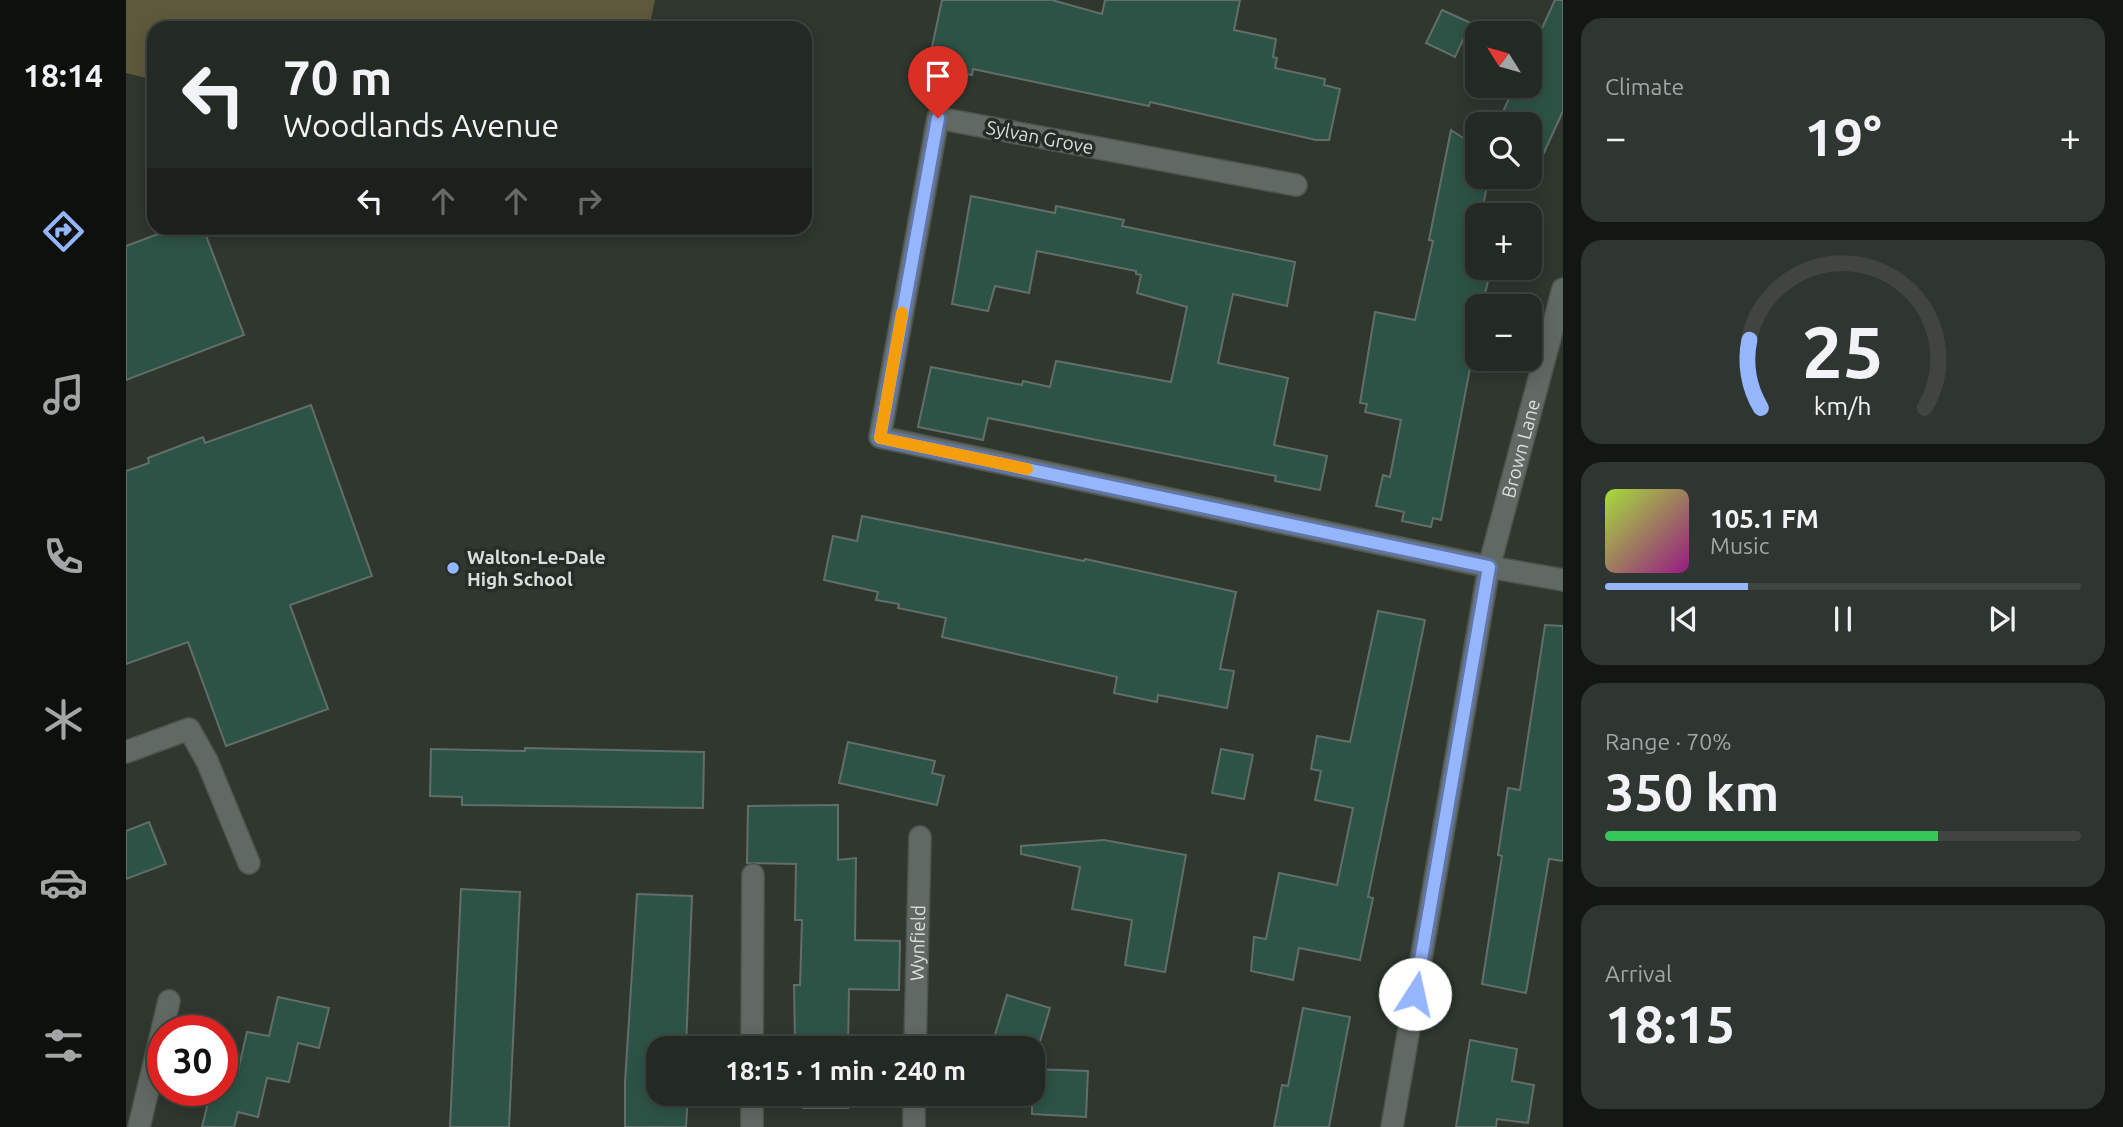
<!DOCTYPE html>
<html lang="en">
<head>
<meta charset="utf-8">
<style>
  body { margin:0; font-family:Ubuntu,sans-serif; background:#2f3530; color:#f1f3f6; height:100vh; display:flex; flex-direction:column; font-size:26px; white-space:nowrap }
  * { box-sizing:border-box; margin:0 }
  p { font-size:23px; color:#a3a6a6 }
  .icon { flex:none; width:38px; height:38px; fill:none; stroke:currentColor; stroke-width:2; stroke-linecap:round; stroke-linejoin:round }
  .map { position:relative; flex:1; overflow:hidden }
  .side { display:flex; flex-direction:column; gap:18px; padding:18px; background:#131713; width:560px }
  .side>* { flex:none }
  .hud { position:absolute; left:21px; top:21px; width:665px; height:214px; border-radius:21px; box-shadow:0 4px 18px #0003,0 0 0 2px #404541; background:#232923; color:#f1f3f6; overflow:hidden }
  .needle { width:46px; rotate:307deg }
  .tools { position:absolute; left:1339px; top:21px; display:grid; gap:14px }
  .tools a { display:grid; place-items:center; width:77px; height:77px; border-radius:14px; background:#232923; box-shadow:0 4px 18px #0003,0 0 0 2px #404541; font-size:35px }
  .speed { position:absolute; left:21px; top:1015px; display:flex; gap:14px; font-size:35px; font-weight:700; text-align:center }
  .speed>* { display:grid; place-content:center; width:91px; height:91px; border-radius:50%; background:#232923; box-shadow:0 4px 18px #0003,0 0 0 2px #404541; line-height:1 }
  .speed .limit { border:10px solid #d22; background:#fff; color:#111 }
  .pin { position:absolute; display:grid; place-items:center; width:60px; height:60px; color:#fff; margin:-72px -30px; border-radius:50% 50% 50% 0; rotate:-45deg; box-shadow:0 0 7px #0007 }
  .pin .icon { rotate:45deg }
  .me { position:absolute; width:77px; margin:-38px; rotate:10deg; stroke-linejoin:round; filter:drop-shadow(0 0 5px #0008) }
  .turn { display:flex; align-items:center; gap:24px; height:147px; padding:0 21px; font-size:32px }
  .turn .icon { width:91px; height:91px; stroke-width:2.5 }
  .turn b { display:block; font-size:49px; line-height:60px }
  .lanes { display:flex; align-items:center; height:66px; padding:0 21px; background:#0003; justify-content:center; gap:35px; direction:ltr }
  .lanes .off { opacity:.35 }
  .big { font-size:52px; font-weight:600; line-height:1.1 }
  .side .widget { flex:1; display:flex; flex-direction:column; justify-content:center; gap:10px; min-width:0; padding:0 24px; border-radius:21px; background:#2f3530 }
  .side .dial { align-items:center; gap:0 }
  .dial svg { height:182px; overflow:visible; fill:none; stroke:#404541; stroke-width:7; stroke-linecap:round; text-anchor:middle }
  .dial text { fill:#f1f3f6; stroke:none }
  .song { display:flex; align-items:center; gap:21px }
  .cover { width:84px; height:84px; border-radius:10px; background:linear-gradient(135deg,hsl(80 70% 55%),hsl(310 70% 35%)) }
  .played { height:7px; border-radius:4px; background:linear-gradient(90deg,#95b6fd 30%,#404541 30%) }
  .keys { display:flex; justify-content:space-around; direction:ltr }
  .heat { display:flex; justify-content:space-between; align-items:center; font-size:38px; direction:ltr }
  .charge { height:10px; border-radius:5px; background:linear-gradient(90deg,#34c759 70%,#404541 0) }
  .trip { position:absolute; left:520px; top:1036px; width:399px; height:70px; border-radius:21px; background:#232923; box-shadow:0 4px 18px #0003,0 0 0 2px #404541; font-weight:600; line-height:70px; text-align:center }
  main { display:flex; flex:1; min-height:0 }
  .tabs { display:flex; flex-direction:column; width:126px; justify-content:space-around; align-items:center; background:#0e100e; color:#a3a6a6 }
  .tabs .icon { width:49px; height:49px }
  .tabs .on { color:#95b6fd }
  .tabs b { font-size:32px; color:#f1f3f6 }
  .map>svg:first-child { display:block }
  .green { fill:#5d593c }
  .building { fill:#2d5347; stroke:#626e69; stroke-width:2 }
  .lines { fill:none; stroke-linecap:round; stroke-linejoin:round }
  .minor-casing { stroke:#4e544e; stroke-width:24 }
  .minor { stroke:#616a62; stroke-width:21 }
  .route-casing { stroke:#6176a4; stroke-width:18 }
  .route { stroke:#95b6fd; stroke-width:12 }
  .slow { stroke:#f59e0b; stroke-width:12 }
  .poi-dot { fill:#95b6fd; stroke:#252d26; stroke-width:2.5 }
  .labels { text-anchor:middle; stroke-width:7; stroke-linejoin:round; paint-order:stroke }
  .street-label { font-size:19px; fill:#dadfda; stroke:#252d26 }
  .poi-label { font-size:19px; font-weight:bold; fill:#dadfda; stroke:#252d26; text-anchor:start }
</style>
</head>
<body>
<main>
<nav class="tabs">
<b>18:14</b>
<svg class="icon on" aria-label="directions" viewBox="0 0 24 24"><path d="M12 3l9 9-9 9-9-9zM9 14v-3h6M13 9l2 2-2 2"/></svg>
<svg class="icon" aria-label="music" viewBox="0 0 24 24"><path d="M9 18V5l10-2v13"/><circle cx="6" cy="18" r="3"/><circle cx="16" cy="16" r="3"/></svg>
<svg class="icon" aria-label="phone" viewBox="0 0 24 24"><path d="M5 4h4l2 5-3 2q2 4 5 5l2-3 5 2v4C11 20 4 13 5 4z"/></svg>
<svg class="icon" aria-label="climate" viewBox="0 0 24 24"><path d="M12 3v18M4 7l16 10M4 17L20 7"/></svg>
<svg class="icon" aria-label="car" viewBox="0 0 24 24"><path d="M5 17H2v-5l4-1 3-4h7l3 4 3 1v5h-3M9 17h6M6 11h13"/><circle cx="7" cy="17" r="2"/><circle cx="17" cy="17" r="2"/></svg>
<svg class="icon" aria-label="filters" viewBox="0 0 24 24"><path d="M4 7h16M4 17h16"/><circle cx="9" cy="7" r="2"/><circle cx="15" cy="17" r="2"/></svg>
</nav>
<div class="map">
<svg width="1437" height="1127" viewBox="0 0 1437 1127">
  <rect width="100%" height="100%" fill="#2f372f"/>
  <path class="green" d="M0,0h529l-6,28h-495v52l-28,-7z"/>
  <path class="building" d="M816,0h110l50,14 3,-14h135l-6,30 42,9 -3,18 4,1 -2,10 50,11 -1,6 16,4 -11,51h-13l-166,-38 -1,4 -176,-37 -1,6 -44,-9z
    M1429,0h8v111l-22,48 -11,-6v-29h-33l18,-38h15v-32z
    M1316,10l29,13 -16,34 -29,-14z
    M1325,130l26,17v30h12l-8,38h-4v21l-7,37 19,4 -7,29h-5v26l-36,188 -8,-2 -2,9 -29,-6 2,-9 -28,-6 7,-31 7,2 11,-57 -36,-8 2,-8 -7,-1 15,-91 40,8 18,-79 -4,-1z
    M845,196l84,17 1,-7 68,14 -2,6 173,36 -8,44 -54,-12 -15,69 70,15 -14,67 53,11 -7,34 -45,-9 1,-5 -288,-58 -5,22 -65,-13 13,-60 91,18 1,-4 27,6 6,-26 115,21 16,-75 -50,-14 4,-18 -5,-1v-3l-99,-20 -8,42 -34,-7 -7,25 -36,-7z
    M48,228h29l41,107 -118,45v-134z
    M185,405l61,171 -82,29 38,104 -102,37 -38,-104 -62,22v-193l23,-8 -1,-5 55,-21 2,6z
    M736,516l222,45 1,-2 151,33 -16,77 14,2 -7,37 -69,-13 -1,7 -43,-9 3,-16 -175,-40 4,-19 -48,-10 1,-4 -23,-4 2,-8 -54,-12 9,-44 24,5z
    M1252,611l47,9 -57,277 5,1 -13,62 -61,-12 -6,32 -42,-9 3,-34 12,2 13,-66 58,12 16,-77 -38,-8 6,-29 -10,-2 6,-33 33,6z
    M1419,625l18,1v235l-14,-2 -23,134 -44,-9 20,-128 -4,-1 10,-67 12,2z
    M722,742l87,19 -3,12 12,3 -7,29 -98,-22z
    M399,748l179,4 -1,56 -241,-3v-8l-32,-1 1,-47 94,2z
    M1095,749l32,6 -9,44 -32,-6z
    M712,805v55l18,-2 -1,82 45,1 -1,49 -50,-1 -1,59h-45v-7h-8l-1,-56h6l2,-65h-7l1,-56 -49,-1 1,-57z
    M23,822l17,42 -40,15v-48z
    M978,840l82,15 -21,117 -40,-7 7,-45 -60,-11 8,-42 -59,-13v-8z
    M335,889l59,3 -11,235h-59z
    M511,894l55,2 -6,152h-28v46l30,1 -2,32h-61v-45z
    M881,995l43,13 -12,40h-47z
    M152,997l51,11 -10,40 -21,-5 -9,39 -22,-4 -9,39 -20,-5 -4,15h-32l9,-37h11v-23l16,4 9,-39 22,4z
    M1177,1008l47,9 -21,110h-55l8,-42 6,1z
    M1344,1040l47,9 -5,32 22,4 -6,38 -31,-4 -1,8h-40z
    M906,1069l56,2 -2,46 -54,-3z
    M677,1094h45v14h-45z"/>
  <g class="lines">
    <defs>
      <g id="minor">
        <path d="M1170,185l-358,-67 -58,319 609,130 74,13"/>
        <path d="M0,752l63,-23 18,32 42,102"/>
        <path d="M626,1048l1,-173"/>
        <path id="s1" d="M789,1048l5,-211"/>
        <path d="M13,1127l30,-126"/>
        <path d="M626,1127v-33"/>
        <path d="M788,1127v-33"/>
        <path id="s2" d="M1266,1127l97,-560 74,-278"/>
      </g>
    </defs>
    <use href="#minor" class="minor-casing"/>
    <use href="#minor" class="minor"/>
  </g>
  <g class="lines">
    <defs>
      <path id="route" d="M812,118l-58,320 609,129 -74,427"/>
    </defs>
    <use href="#route" class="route-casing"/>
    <use href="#route" class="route"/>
    <path class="slow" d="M776,313l-22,125 147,31"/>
  </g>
  <circle class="poi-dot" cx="327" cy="568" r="7"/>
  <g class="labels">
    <g class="street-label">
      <text transform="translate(914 137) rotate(11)" y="7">Sylvan Grove</text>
      <text dy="7" stroke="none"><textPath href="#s2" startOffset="691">Brown Lane</textPath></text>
      <text dy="7" stroke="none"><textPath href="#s1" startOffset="105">Wynfield</textPath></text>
    </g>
    <g class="poi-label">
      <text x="341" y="564">Walton-Le-Dale<tspan x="341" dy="22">High School</tspan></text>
    </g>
  </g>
</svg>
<div class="tools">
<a><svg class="needle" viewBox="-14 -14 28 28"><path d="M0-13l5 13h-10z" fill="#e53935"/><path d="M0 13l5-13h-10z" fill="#a3a6a6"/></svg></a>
<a><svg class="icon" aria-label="search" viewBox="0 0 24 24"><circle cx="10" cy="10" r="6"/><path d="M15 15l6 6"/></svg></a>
<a>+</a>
<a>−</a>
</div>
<div class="speed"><div class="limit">30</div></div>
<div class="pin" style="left:812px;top:118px;background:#d93025"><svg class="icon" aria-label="arrive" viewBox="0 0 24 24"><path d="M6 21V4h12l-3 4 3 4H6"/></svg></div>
<svg class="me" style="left:1289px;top:994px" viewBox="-20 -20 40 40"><circle r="19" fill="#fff"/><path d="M0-13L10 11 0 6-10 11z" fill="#95b6fd"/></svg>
<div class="trip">18:15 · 1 min · 240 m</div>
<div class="hud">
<div class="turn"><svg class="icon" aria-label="left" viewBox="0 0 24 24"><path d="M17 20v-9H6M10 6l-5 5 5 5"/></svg><div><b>70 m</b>Woodlands Avenue</div></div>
<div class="lanes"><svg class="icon" aria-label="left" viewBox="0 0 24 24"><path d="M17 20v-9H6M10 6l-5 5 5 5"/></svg><svg class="icon off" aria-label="ahead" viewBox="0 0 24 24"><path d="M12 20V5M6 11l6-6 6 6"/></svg><svg class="icon off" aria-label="ahead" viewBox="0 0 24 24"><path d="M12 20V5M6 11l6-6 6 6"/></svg><svg class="icon off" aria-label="right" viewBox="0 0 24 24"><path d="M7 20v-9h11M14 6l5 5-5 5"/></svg></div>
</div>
</div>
<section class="side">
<div class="widget"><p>Climate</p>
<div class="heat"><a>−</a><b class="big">19°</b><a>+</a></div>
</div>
<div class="widget dial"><svg viewBox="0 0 100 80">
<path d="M14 69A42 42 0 1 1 86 69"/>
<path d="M14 69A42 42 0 0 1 9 39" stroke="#95b6fd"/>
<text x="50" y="56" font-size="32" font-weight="700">25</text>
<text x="50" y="72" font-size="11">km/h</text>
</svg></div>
<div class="widget">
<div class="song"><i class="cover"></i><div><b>105.1 FM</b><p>Music</p></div></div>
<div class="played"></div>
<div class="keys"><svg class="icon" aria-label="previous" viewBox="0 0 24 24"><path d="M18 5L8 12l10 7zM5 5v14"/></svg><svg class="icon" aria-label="pause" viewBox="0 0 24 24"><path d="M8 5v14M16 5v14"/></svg><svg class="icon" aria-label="next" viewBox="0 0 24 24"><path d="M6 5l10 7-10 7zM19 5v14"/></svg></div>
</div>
<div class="widget"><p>Range · 70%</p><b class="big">350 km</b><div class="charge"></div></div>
<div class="widget"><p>Arrival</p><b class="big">18:15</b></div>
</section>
</main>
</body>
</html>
